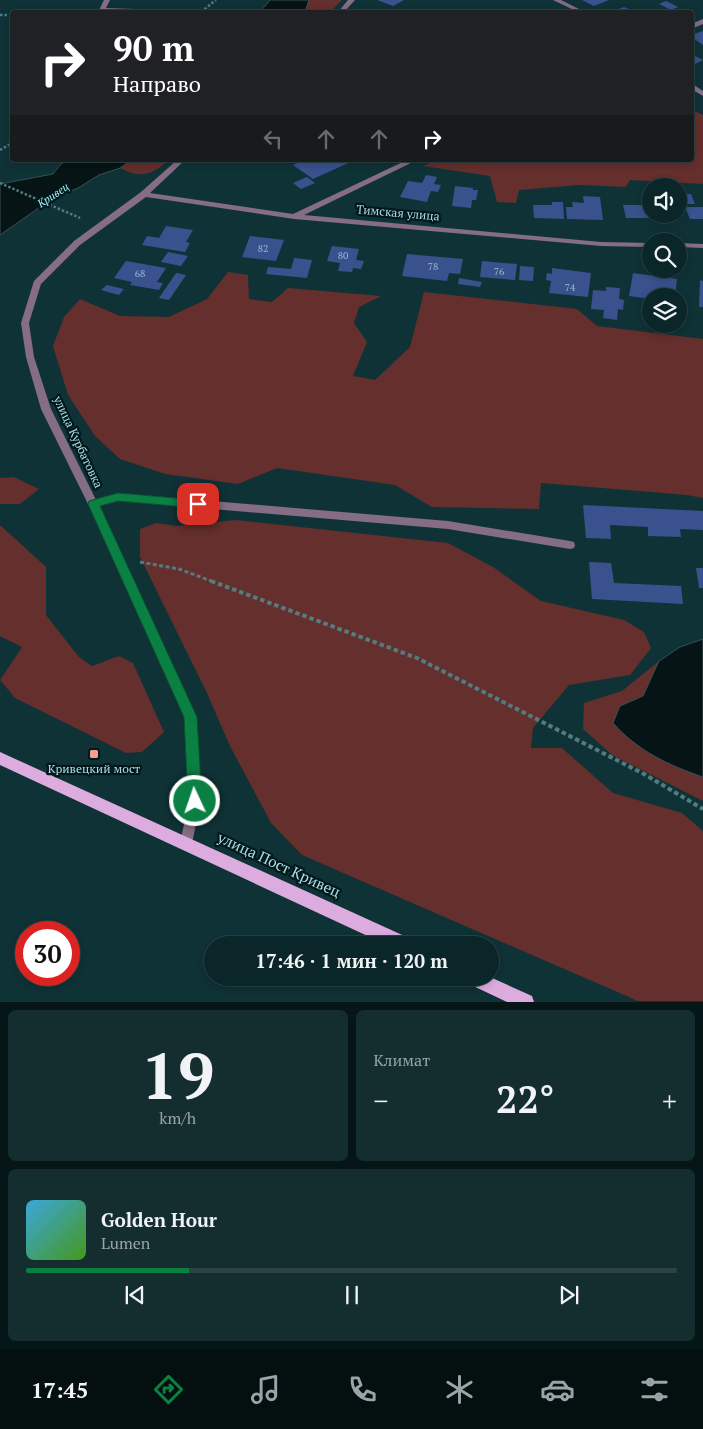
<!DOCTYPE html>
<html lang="ru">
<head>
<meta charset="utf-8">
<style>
  body { margin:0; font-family:"PT Serif",serif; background:#142e30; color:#f1f3f6; height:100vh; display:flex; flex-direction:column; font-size:19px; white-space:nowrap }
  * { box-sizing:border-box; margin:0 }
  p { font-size:16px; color:#9aa5a8 }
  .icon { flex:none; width:28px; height:28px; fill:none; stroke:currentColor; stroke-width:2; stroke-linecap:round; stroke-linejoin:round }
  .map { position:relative; height:1002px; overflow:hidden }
  .details { display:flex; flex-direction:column; gap:8px; padding:8px; background:#061516; flex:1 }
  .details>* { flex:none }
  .hud { position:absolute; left:10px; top:10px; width:684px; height:152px; border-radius:5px; box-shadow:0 2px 8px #0003,0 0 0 1px #2b4345; background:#202124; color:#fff; overflow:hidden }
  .controls { position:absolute; left:642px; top:178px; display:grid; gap:10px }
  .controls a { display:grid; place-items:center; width:45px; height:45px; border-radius:50%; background:#0b2628; box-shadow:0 2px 8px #0003,0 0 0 1px #2b4345; font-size:25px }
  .speed { position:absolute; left:15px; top:921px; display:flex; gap:10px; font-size:25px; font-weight:700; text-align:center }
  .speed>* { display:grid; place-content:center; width:65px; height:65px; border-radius:50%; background:#0b2628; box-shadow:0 2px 8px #0003,0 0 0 1px #2b4345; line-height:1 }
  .speed .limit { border:8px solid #d22; background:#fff; color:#111 }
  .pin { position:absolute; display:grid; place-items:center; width:42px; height:42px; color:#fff; margin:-21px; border-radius:10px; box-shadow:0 2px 8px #0006 }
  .me { position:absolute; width:55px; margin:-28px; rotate:357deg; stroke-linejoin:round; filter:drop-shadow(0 0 4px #0008) }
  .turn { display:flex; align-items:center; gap:18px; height:105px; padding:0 20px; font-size:22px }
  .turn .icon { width:65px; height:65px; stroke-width:2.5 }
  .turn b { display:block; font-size:35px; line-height:42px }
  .lanes { display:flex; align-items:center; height:48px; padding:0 20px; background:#0003; justify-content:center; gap:25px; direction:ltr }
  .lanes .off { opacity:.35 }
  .big { font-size:38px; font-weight:700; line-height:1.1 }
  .details .card { flex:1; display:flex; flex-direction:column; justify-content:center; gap:8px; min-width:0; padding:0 18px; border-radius:8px; background:#142e30 }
  .details .dial { align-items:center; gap:0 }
  .dial b { font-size:65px; line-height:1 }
  .song { display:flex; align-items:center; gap:15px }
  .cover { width:60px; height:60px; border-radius:8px; background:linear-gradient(135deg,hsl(200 70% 55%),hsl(100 70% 35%)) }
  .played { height:5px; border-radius:2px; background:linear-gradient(90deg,#0b8043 25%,#2b4345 25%) }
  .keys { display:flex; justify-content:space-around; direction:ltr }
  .heat { display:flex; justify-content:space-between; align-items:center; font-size:28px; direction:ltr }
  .details .tiles { flex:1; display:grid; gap:8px; grid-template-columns:1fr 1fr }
  .card:last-child { grid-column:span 2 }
  .trip { position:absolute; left:204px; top:936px; width:295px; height:50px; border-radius:25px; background:#0b2628; box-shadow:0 2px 8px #0003,0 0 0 1px #2b4345; font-weight:700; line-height:50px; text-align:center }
  .tabs { display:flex; height:80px; justify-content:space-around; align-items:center; background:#040f10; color:#9aa5a8 }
  .tabs .icon { width:35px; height:35px }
  .tabs .on { color:#0b8043 }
  .tabs b { font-size:22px; color:#f1f3f6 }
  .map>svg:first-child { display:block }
  .green { fill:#642f2c }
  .water { fill:#061416; stroke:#385154 }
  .building { fill:#39528d }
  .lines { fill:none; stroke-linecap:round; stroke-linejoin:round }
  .path-far2 { stroke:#537c81; stroke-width:2.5; stroke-dasharray:2.5 2; stroke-linecap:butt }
  .path-far1 { stroke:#537c81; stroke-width:3; stroke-dasharray:4 2.5; stroke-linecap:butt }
  .path { stroke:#537c81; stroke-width:4; stroke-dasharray:4.5 3; stroke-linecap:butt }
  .service { fill:#856d85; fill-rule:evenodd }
  .minor { fill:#856d85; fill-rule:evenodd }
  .primary { fill:#ddacdf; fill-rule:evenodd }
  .route { fill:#0b8043; stroke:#07532c }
  .poi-dot { fill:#f59c94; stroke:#02191c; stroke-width:2 }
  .labels { text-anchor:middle; stroke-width:4.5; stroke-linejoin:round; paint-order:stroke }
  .number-label { font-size:10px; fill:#91bccf }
  .far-water-label { font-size:11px; font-style:italic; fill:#a0f2fc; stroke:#02191c }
  .street-label { font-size:12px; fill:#aedfe5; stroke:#02191c }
  .poi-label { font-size:12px; fill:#aedfe5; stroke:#02191c }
  .near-street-label { font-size:15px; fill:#aedfe5; stroke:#02191c }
</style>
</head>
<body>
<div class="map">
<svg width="703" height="1002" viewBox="0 0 703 1002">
  <rect width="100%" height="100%" fill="#0f3236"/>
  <path class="green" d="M309,0h33l-12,12h-25z
    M691,109l12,6v69l-73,-4 -4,7 -46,-2 -61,5 -3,13 -19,-1 -7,-26 -67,-10 15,-6h67l1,2 7,-2h178z
    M131,160h38c-17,15 -28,19 -49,8z
    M228,272l20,3 1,24 23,3 16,-14 93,8 -22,11 -5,16 13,19 -14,34 22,4 35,-33 14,-55 153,17 20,17 106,13v159l-16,-3 -146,-12 -2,26 -107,-2 -37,-22 -118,-17 -39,16 -73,-10 -45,-15 -25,-23 -27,-41 -15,-49 11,-29 16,-18 40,17 49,1 38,-18z
    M14,477l25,12 -19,15h-20v-26z
    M236,520l212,23 45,24 48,34 83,19 20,12 7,16 -21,27 -61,10 -36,43 -2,20h31l51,45 69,20 21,18v170h-65l-336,-146 -31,-32 -41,-77 -24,-55 -66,-134v-28l16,-6 21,3z
    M0,525l46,42v48l33,42 13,9 27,-10 14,7 31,69 -22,20 -16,1 -111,-55 -15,-18 22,-33 -22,-11z
    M659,661l-16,35 -23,10 69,66 14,5v24l-91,-46 -29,-26 1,-26 38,-12z"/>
  <path class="water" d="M270,0h39l-4,12h-45z
    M68,160h63l-11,8 -21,7 -21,13 -25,10 -53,37v-51l53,-10 8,-10z
    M703,639v138c-35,-12 -65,-26 -90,-54l7,-17 23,-10 16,-35 21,-14z"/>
  <path class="building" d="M377,0h27l-11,6z
    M582,0h27l-15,6z
    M666,1l12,6 -7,3 -12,-6z
    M624,7l12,5h-25z
    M703,31v14l-12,-8v-2z
    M691,54l12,6 -12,6z
    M304,160h51l-42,19 -20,-14z
    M426,175l11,2 -3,7 7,1 -3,7 -7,-1 -4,11 -27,-5 8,-16 14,2z
    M307,177l8,6 -14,6 -8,-6z
    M455,186l18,2v2h5l-2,10h-4l-1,8 -19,-2z
    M679,194h12l4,10h-16z
    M583,196l17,1 3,23 -36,-1 -1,-12h7l-1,-5 12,1z
    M552,202h11l1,17 -30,-1 -1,-13h19z
    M643,202h8v12h18l6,1 2,6h-16l-1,-3h-34l-3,-13h21z
    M685,207h18v12h-13z
    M166,226l27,4 -7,12 4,1 -5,9 -43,-7 5,-9 12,2z
    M250,236l34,4 -8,21 -34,-4z
    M332,246l27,3 -3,11 8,1 -3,8 -8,-1 -1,4 -14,-1 2,-8 -13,-2z
    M168,252l20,4 -7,10 -20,-4z
    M407,254l56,5 -3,15 -11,-1 -2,8 -45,-5z
    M294,258l18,2 -5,18 -41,-4 2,-7 23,2z
    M126,261l40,7 -9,14 6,1 -4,7 -29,-5 2,-3 -18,-4z
    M482,261l35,3 -2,16 -35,-3z
    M520,266l14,1 -1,14 -14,-1z
    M552,268l39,5 -3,24 -39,-4 2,-12 -5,-1 1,-7 5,1z
    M176,273l10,2 -17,25 -10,-2z
    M633,273l44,6 -2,17h-24v3l-22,-3z
    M459,278l23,4 -2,5 -22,-3z
    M700,280l3,1v26h-4z
    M107,285l17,4 -5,6 -18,-5z
    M606,287l14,1 -1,11 5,1 -1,10 -5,-1 -1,11 -14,-2 1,-8 -13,-1 2,-19 13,1z
    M583,505l120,6v19l-23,-1 1,8 -33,-1v-9l-38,-2 1,14 -25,-1z
    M589,562l22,1 3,20 67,3 2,18 -91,-5z
    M696,568h7v20h-4z"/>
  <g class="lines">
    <path class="path-far2" d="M201,12l15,-12
      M0,15h12
      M0,150l12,-7
      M0,183l80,35"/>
    <path class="path-far1" d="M140,562l39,7 35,13"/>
    <path class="path" d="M211,581l206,77 227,116 59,35"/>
    <path class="service" d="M118,493l330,28 122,20 4,1 1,3 -1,3 -4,1 -122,-20 -330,-28 -25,7 -5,-4 1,-3z"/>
    <path class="minor" d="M104,0h6l-4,8 57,2 3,2 -66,-1 -1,-1z
      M348,0h7l-11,12h-6z
      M553,0h8l24,12h-7z
      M703,19v5l-12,5v-5z
      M691,83l12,8v5l-12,-7z
      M177,160h8l-35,33 143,21 114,-54h10l-113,55 297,27 50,1v4l-50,-1 -307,-27 -148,-22 -66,48 -39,39 -12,39 5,34 17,52 47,95 98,213 5,84 -9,42 -2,4 -4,2 -4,-2 -2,-4 9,-42 -5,-84 -96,-213 -47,-95 -15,-52 -5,-34 13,-42 40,-40 67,-49z
      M679,243l24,1v4l-24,-1z"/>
    <path class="primary" d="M0,752l411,187 2,6h-26l-387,-180z
      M490,977l42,19 2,6h-27l-38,-18 -2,-6z"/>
  </g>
  <path class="route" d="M118,493l80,7 5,4 -5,4 -80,-7 -18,5 97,211 5,84 -2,4 -5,2 -5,-2 -2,-4 -4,-84 -96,-213 1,-3z"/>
  <rect class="poi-dot" x="89" y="749" width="10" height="10" rx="2.5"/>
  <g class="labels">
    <g class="number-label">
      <text x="263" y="252">82</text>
      <text x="343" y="259">80</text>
      <text x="433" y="270">78</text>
      <text x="499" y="275">76</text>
      <text x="140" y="277">68</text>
      <text x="570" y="291">74</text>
    </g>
    <g class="far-water-label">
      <text transform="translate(53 195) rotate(-34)" y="4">Кривец</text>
    </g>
    <g class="street-label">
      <text transform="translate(398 213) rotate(5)" y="4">Тимская улица</text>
      <text transform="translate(78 442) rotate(65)" y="4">улица Курбатовка</text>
    </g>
    <g class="poi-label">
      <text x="94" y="773">Кривецкий мост</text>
    </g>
    <g class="near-street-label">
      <text transform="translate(279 865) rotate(25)" y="5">улица Пост Кривец</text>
    </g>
  </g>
</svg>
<div class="controls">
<a><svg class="icon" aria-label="sound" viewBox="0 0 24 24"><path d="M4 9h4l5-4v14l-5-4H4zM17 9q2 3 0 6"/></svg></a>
<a><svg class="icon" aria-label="search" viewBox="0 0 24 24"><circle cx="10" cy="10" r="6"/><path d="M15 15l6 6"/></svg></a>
<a><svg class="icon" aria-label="layers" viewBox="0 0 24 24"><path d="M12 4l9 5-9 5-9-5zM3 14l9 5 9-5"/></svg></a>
</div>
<div class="speed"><div class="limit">30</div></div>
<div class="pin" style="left:198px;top:504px;background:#d93025"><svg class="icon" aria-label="arrive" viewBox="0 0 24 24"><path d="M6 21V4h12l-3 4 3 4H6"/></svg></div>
<svg class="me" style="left:195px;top:801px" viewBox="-20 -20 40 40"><circle r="17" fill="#0b8043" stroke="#fff" stroke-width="3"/><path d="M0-11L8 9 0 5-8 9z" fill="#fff"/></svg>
<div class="trip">17:46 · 1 мин · 120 m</div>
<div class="hud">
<div class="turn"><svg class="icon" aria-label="right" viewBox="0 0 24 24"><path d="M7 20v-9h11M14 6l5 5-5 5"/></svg><div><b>90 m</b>Направо</div></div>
<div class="lanes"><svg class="icon off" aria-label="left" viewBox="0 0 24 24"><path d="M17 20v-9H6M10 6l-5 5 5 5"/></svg><svg class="icon off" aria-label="ahead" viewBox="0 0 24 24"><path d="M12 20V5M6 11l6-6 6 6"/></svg><svg class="icon off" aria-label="ahead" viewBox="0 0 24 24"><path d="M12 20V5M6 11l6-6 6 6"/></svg><svg class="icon" aria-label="right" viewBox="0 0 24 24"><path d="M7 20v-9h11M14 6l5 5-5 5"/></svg></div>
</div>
</div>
<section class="details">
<div class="tiles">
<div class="card dial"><b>19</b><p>km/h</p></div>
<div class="card"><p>Климат</p>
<div class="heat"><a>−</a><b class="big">22°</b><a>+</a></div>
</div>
<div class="card">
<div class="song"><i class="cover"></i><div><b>Golden Hour</b><p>Lumen</p></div></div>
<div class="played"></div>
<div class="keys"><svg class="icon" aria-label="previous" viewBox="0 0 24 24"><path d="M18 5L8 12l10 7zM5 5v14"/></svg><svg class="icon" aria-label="pause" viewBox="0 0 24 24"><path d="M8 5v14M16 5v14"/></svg><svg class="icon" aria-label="next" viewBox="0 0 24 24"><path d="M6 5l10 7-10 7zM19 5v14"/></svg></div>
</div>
</div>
</section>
<nav class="tabs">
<b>17:45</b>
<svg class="icon on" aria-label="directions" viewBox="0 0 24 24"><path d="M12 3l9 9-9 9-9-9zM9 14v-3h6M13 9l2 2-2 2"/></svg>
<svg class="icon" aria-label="music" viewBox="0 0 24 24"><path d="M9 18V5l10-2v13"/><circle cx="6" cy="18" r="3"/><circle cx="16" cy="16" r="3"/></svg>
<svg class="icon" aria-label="phone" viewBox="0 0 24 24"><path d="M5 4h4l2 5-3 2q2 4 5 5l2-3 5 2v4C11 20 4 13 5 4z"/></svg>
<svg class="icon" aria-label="climate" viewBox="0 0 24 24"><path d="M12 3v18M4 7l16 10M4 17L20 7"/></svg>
<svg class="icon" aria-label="car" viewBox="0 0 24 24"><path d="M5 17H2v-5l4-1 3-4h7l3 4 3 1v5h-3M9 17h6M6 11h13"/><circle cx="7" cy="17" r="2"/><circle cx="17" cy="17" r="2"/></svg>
<svg class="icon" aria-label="filters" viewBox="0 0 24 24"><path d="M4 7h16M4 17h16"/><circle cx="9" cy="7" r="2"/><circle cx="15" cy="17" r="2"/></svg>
</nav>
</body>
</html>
